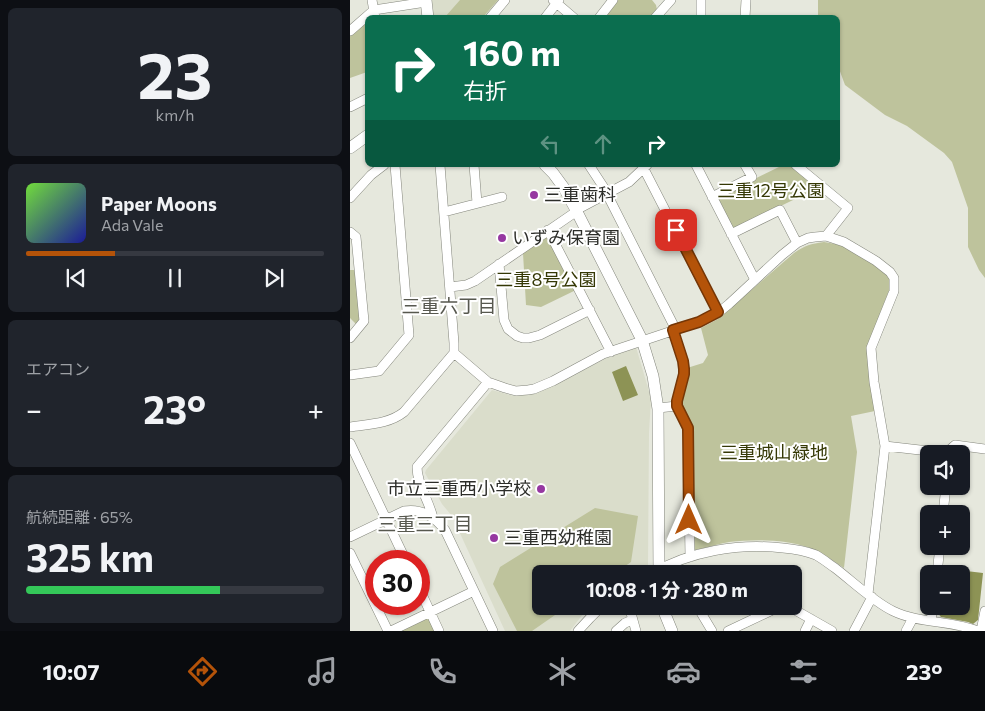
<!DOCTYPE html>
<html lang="ja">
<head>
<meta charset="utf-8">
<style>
  body { margin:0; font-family:Commissioner,"Noto Sans JP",sans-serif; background:#20242c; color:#f1f3f6; height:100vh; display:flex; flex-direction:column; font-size:19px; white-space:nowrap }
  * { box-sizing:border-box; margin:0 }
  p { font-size:16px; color:#9ea1a6 }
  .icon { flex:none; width:28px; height:28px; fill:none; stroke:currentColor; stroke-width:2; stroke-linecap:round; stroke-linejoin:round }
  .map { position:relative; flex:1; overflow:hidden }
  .drawer { display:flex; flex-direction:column; gap:8px; padding:8px; background:#0d0f14; width:350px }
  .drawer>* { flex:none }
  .hud { position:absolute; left:15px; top:15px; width:475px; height:152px; border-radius:8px; box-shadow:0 1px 4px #0004; background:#0b6e4f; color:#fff; overflow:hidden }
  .buttons { position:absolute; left:570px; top:445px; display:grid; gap:10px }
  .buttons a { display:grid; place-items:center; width:50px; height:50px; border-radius:8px; background:#171b24; box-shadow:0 1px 4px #0004; font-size:25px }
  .speed { position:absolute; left:15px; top:550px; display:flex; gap:10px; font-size:25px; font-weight:700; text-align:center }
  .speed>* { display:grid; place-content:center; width:65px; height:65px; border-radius:50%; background:#171b24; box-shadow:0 1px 4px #0004; line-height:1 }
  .speed .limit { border:8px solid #d22; background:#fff; color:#111 }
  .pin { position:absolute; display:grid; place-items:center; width:42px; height:42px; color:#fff; margin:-21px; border-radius:10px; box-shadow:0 2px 8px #0006 }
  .me { position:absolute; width:55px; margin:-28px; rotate:0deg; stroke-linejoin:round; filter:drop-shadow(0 0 4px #0008) }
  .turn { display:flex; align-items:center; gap:18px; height:105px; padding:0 15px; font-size:22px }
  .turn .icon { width:65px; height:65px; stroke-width:2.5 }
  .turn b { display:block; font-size:35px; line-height:42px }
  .lanes { display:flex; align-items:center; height:48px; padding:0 15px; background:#0003; justify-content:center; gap:25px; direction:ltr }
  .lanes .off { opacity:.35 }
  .big { font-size:38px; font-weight:700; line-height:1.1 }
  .drawer .tile { flex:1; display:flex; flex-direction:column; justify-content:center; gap:8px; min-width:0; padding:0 18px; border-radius:8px; background:#20242c }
  .drawer .dial { align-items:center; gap:0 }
  .dial b { font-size:65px; line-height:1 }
  .song { display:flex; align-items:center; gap:15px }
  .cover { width:60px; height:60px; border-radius:8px; background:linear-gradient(135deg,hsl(100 70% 55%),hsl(240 70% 35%)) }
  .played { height:5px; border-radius:2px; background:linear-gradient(90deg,#b45309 30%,#363941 30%) }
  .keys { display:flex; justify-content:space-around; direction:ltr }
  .heat { display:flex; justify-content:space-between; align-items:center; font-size:28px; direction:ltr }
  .charge { height:8px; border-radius:4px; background:linear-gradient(90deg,#34c759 65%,#363941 0) }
  .trip { position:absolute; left:182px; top:565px; width:270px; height:50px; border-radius:8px; background:#171b24; box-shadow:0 1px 4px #0004; font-weight:700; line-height:50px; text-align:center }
  .menu { display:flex; height:80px; justify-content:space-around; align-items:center; background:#090b0e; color:#9ea1a6 }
  .menu .icon { width:35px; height:35px }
  .menu .selected { color:#b45309 }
  .menu b { font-size:22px; color:#f1f3f6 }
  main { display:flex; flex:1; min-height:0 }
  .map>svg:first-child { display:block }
  .built { fill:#daddcb }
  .green { fill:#bec39c }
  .water { fill:#8d9355 }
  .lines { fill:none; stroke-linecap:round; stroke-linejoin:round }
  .minor-casing { stroke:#84867c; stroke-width:10 }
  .tertiary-casing { stroke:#84867c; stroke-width:12 }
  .minor { stroke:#fff; stroke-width:9 }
  .tertiary { stroke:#fff; stroke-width:11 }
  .route-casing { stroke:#753606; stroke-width:12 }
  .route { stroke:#b45309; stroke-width:9 }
  .poi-dot { fill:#9638a1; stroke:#fff; stroke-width:2 }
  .labels { text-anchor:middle; stroke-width:4; stroke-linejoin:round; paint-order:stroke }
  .park-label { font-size:18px; fill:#353805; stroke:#fff }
  .poi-label { font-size:18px; fill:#2c2d29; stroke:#fff; text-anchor:start }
  .neighbourhood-label { font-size:19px; fill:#57584f; stroke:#fff }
</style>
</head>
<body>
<main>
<section class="drawer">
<div class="tile dial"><b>23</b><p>km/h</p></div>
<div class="tile">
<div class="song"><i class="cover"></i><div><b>Paper Moons</b><p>Ada Vale</p></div></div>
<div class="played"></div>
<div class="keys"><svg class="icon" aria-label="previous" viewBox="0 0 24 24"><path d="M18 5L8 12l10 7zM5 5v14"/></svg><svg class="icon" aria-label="pause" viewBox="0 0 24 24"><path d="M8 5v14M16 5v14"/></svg><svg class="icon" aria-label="next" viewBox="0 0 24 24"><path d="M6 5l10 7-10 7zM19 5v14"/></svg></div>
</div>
<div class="tile"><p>エアコン</p>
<div class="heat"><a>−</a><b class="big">23°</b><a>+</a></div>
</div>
<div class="tile"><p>航続距離 · 65%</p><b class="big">325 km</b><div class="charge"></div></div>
</section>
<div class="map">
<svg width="635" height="631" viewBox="0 0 635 631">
  <rect width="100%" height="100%" fill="#e6e8dd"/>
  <path class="built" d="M82,0h68l-14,18 -52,-1z
    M286,347l15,51 -2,35 -1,132 -13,9h-94v32h52l-10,8 -13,17h-65l-53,-115 -10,-12 -17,-31 1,-3 66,-80 22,6 25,-4 72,-36z"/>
  <path class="green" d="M110,0h38l-15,17h-38z
    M267,0h35l4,5 1,5 -6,7 -48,1z
    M468,0h167v278l-6,-8 -11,-23v-39l-16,-46 -8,-9 -37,-27 -22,-11 -40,-30 -7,-19v-48l-20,-1z
    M17,21v51l-17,6v-42z
    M433,165h8l27,23 -83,40 -3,-1 -14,-26 2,-5z
    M195,237l4,1 27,52 -35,17 -15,-2 -3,-52z
    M474,242l17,3 35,20 13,12 1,11 -20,51 -2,8 7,64 -24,5 6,36 -13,116c-12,-8 -24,-17 -37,-21 -23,-8 -54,-8 -78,-5 -11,2 -23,6 -34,8l-2,-2 -1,-120 -12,-22 7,-38 16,-5 5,-8 -7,-27 17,-9 76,-66c12,-8 16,-9 30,-11z
    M0,270h6l4,48 -3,7 -7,-7z
    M245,508l43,8 -7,46 -17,12h-73v32h27l-36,25h-15l-24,-47 7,-17z
    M78,618l3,1 5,12h-36z"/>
  <path class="water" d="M276,366l12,29 -15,6 -11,-29z
    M591,568l42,5 -5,47 -5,4 -5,-2 -27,-5 -5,-6 1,-4 2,-1h22v-32h-16l-5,-1z"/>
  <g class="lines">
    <defs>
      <path id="minor" d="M22,0l3,18
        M203,0l21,18
        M140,18l15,-18
        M195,18l14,-18
        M249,18l14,-18
        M305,18l16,-18
        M351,18v-18
        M395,18l1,-18
        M0,31l24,-21 52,-8
        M0,107l18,-9
        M124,165l3,38
        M239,165l19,29
        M346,165l59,115
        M446,165l52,43 -22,28
        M294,169l74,144
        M257,194l69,136
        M362,197l40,-20 -7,-12
        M0,198l21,-23 13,-10
        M226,210l53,-28 18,-17
        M94,212l58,-15
        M198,230l63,122
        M0,232l6,5 8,84 -14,17
        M381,234l49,-24 17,33
        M149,264l5,56 4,9 9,7 6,2h6l11,-3 50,-25
        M100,287l16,-2 9,-4 102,-70
        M323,331l10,30 1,8v5l-7,27v5l11,22 2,129
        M104,353l34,29 17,6 11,3 12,-1 6,-1 19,-8 50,-27 96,-32 19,-9 11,-9 53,-49 15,-12 11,-5 7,-1 11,-1 18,6 32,19 14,11 4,6v13l-23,57 3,34 11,64 -17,148
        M0,375l29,-4 30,-36 -14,-170
        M308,408l19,-2
        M0,427c19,-3 39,-3 54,-15l50,-59v-10l-14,-178
        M0,443l56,118
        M535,446l61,7 9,-8 30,4
        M593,514l3,-28
        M83,518c-4,-18 -16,-33 -16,-51l71,-85
        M0,537l54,-26c17,-3 30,5 41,19l48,101
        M0,553l38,78
        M301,574c39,-23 87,-31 132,-26 11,1 23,3 33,7 7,4 13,9 19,13 17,13 39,34 58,43 27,13 58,9 85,20
        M587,574l3,-28
        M69,588l20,43
        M279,606l7,25
        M347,606l15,25
        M438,606l44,25
        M581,621l2,-15
        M41,631l83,-40
        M228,631l12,-13 12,-12
        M266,631l9,-8 7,-3
        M378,631l53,-25
        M455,631l6,-12
        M504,631l18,-34
        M556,631l7,-13
        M631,631l4,-20"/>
      <path id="tertiary" d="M76,0l2,18
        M0,148l18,-13
        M195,165l8,8 11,15 12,22 66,130 11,36 5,33 1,165
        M313,606l2,8 7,17"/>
    </defs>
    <use href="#minor" class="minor-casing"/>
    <use href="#tertiary" class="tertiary-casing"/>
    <use href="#minor" class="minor"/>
    <use href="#tertiary" class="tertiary"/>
  </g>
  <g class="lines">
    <defs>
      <path id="route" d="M326,230l42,82 -19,10 -26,8 10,31 1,8v5l-7,27v5l11,22 1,92"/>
    </defs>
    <use href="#route" class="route-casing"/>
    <use href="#route" class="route"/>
  </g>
  <g class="poi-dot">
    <circle cx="184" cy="195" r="5"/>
    <circle cx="152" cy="238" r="5"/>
    <circle cx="191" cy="489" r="5"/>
    <circle cx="144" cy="538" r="5"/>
  </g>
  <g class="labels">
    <g class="park-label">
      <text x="421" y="197">三重12号公園</text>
      <text x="196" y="286">三重8号公園</text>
      <text x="424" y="459">三重城山緑地</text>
    </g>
    <g class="poi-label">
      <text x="194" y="201">三重歯科</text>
      <text x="162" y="244">いずみ保育園</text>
      <text x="181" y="495" text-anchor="end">市立三重西小学校</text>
      <text x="154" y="544">三重西幼稚園</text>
    </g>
    <g class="neighbourhood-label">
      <text x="99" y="313">三重六丁目</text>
      <text x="75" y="531">三重三丁目</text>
    </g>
  </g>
</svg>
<div class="buttons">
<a><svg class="icon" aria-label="sound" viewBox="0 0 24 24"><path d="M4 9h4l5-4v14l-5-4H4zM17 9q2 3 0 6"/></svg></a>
<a>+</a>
<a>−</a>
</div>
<div class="speed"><div class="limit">30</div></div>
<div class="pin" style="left:326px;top:230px;background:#d93025"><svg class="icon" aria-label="arrive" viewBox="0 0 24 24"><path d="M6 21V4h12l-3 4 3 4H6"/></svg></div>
<svg class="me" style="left:339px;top:520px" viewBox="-20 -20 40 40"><path d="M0-17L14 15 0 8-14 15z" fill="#b45309" stroke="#fff" stroke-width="4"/></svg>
<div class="trip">10:08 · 1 分 · 280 m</div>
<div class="hud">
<div class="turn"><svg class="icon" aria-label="right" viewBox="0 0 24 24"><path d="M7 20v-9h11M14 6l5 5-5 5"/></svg><div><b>160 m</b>右折</div></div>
<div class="lanes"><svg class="icon off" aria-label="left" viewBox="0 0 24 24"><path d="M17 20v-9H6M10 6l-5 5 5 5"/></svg><svg class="icon off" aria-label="ahead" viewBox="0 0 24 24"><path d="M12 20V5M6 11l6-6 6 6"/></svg><svg class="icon" aria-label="right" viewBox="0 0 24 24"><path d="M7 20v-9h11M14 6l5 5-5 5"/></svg></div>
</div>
</div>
</main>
<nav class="menu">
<b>10:07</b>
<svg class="icon selected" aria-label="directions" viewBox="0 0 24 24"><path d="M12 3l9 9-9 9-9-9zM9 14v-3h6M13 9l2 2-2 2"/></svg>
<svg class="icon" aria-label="music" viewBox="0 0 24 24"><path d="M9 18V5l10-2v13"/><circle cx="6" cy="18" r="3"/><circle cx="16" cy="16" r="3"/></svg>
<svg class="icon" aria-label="phone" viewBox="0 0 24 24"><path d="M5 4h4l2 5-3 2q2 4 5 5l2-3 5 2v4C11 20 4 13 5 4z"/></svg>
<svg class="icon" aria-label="climate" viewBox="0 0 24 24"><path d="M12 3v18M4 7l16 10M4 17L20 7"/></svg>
<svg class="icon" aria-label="car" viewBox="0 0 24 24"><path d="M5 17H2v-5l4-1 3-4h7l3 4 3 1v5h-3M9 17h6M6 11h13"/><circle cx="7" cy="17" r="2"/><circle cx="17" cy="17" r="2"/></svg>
<svg class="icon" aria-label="filters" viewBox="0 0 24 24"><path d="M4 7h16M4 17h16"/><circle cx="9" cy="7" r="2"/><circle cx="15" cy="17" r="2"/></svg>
<b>23°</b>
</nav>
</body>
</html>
